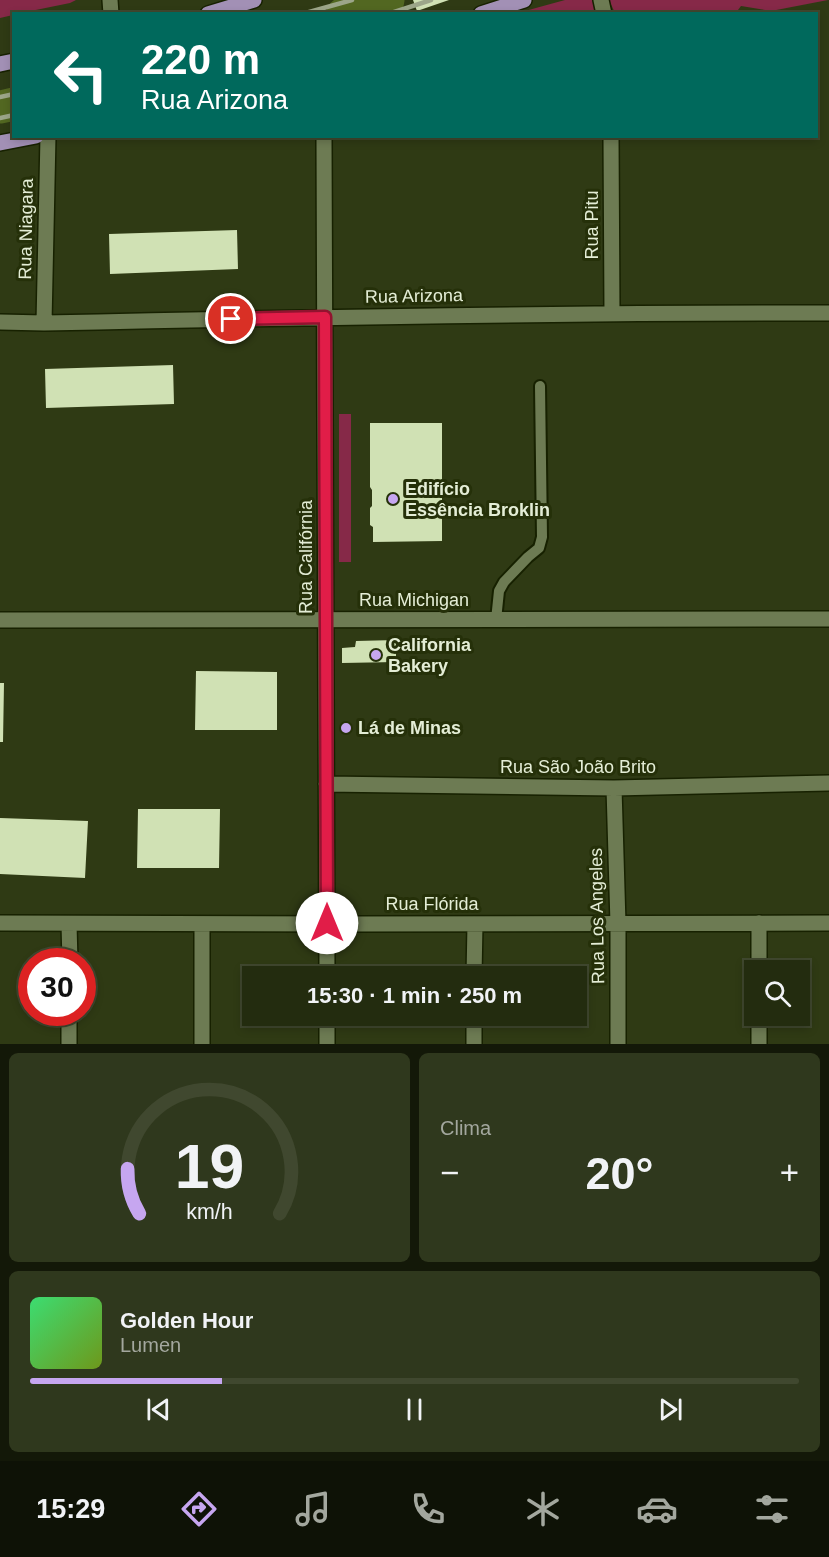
<!DOCTYPE html>
<html lang="pt">
<head>
<meta charset="utf-8">
<style>
  body { margin:0; font-family:Arial,sans-serif; background:#2f381d; color:#f1f3f6; height:100vh; display:flex; flex-direction:column; font-size:22px; white-space:nowrap }
  * { box-sizing:border-box; margin:0 }
  p { font-size:20px; color:#a3a79e }
  .icon { flex:none; width:33px; height:33px; fill:none; stroke:currentColor; stroke-width:2; stroke-linecap:round; stroke-linejoin:round }
  .map { position:relative; height:1044px; overflow:hidden }
  .details { display:flex; flex-direction:column; gap:9px; padding:9px; background:#131808; flex:1 }
  .details>* { flex:none }
  .guide { position:absolute; left:12px; top:12px; width:806px; height:126px; border-radius:0px; box-shadow:0 3px 9px #0003,0 0 0 2px #40482f; background:#00695c; color:#fff; overflow:hidden }
  .fabs { position:absolute; left:744px; top:960px; display:grid; gap:12px }
  .fabs a { display:grid; place-items:center; width:66px; height:66px; border-radius:0px; background:#232c0f; box-shadow:0 3px 9px #0003,0 0 0 2px #40482f; font-size:30px }
  .speed { position:absolute; left:18px; top:948px; display:flex; gap:12px; font-size:30px; font-weight:700; text-align:center }
  .speed>* { display:grid; place-content:center; width:78px; height:78px; border-radius:50%; background:#232c0f; box-shadow:0 3px 9px #0003,0 0 0 2px #40482f; line-height:1 }
  .speed .limit { border:9px solid #d22; background:#fff; color:#111 }
  .pin { position:absolute; display:grid; place-items:center; width:51px; height:51px; color:#fff; margin:-26px; border:3px solid #fff; border-radius:50%; box-shadow:0 2px 6px #0007 }
  .me { position:absolute; width:66px; margin:-33px; rotate:0deg; stroke-linejoin:round; filter:drop-shadow(0 0 4px #0008) }
  .turn { display:flex; align-items:center; gap:21px; height:126px; padding:0 30px; font-size:27px }
  .turn .icon { width:78px; height:78px; stroke-width:2.5 }
  .turn b { display:block; font-size:42px; line-height:51px }
  .big { font-size:45px; font-weight:600; line-height:1.1 }
  .details .tile { flex:1; display:flex; flex-direction:column; justify-content:center; gap:9px; min-width:0; padding:0 21px; border-radius:9px; background:#2f381d }
  .details .dial { align-items:center; gap:0 }
  .dial svg { height:156px; overflow:visible; fill:none; stroke:#40482f; stroke-width:7; stroke-linecap:round; text-anchor:middle }
  .dial text { fill:#f1f3f6; stroke:none }
  .song { display:flex; align-items:center; gap:18px }
  .cover { width:72px; height:72px; border-radius:9px; background:linear-gradient(135deg,hsl(140 70% 55%),hsl(80 70% 35%)) }
  .played { height:6px; border-radius:3px; background:linear-gradient(90deg,#c6a6f0 25%,#40482f 25%) }
  .keys { display:flex; justify-content:space-around; direction:ltr }
  .heat { display:flex; justify-content:space-between; align-items:center; font-size:33px; direction:ltr }
  .details .tiles { flex:1; display:grid; gap:9px; grid-template-columns:1fr 1fr }
  .tile:last-child { grid-column:span 2 }
  .trip { position:absolute; left:242px; top:966px; width:345px; height:60px; border-radius:0px; background:#232c0f; box-shadow:0 3px 9px #0003,0 0 0 2px #40482f; font-weight:600; line-height:60px; text-align:center }
  .tabs { display:flex; height:96px; justify-content:space-around; align-items:center; background:#0e1206; color:#a3a79e }
  .tabs .icon { width:42px; height:42px }
  .tabs .selected { color:#c6a6f0 }
  .tabs b { font-size:27px; color:#f1f3f6 }
  .map>svg:first-child { display:block }
  .green { fill:#862948 }
  .lines { fill:none; stroke-linecap:round; stroke-linejoin:round }
  .river { stroke:#526721; stroke-width:33 }
  .building { fill:#d0e1b4 }
  .lane-casing { stroke:#172100; stroke-width:14 }
  .street-casing { stroke:#172100; stroke-width:18 }
  .primary-casing { stroke:#172100; stroke-width:18 }
  .lane { stroke:#6d7b53; stroke-width:10 }
  .street { stroke:#6d7b53; stroke-width:15 }
  .primary { stroke:#a290b5; stroke-width:15 }
  .rail { stroke:#9ca689; stroke-width:4.5 }
  .route-casing { stroke:#92132f; stroke-width:15 }
  .route { stroke:#e11d48; stroke-width:10 }
  .poi-dot { fill:#c6a6f0; stroke:#253009; stroke-width:2 }
  .labels { text-anchor:middle; stroke-width:6; stroke-linejoin:round; paint-order:stroke }
  .street-label { font-size:18px; fill:#e4edd6; stroke:#253009 }
  .poi-label { font-size:18px; font-weight:bold; fill:#e4edd6; stroke:#253009; text-anchor:start }
</style>
</head>
<body>
<div class="map">
<svg width="829" height="1044" viewBox="0 0 829 1044">
  <rect width="100%" height="100%" fill="#2f3a14"/>
  <path class="green" d="M0,0h76l-6,3 -49,10 -7,1 -1,1 -13,3z
    M565,0h30l3,14h-84z
    M609,0h219l-57,11 -30,-5 -6,8 -120,-1z
    M339,414h12v148h-12z"/>
  <g class="lines">
    <path class="river" d="M343,14l45,-14
      M0,107l14,-3"/>
  </g>
  <path class="building" d="M413,0h36l-32,11z
    M237,230l1,39 -128,5 -1,-40z
    M173,365l1,39 -128,4 -1,-39z
    M370,423h72v118l-69,1v-15l-3,-2v-17l2,-2v-16l-2,-3z
    M396,640v22l-54,1v-15l13,-1 1,-6z
    M196,671l81,1v58h-82z
    M0,683h4l-1,59h-3z
    M138,809h82l-1,59h-82z
    M0,818l88,3 -3,57 -85,-4z"/>
  <g class="lines">
    <defs>
      <path id="lane" d="M496,620l3,-29 5,-9 24,-25 11,-9 3,-11 -2,-151"/>
      <path id="street" d="M110,0l1,14
        M601,0l3,14
        M324,136l3,840
        M611,136l1,177
        M0,322l44,1c262,-6 523,-10 785,-10
        M44,323l4,-187
        M0,620l829,-1
        M326,784l288,4 215,-5
        M614,788l4,136v120
        M0,923l351,1 478,-1
        M69,924l1,38
        M759,970v-47
        M474,976l1,-52
        M327,1016v28
        M69,1044v-32
        M202,1044v-120
        M474,1044v-28
        M759,1044v-28"/>
      <path id="primary" d="M208,14l46,-14
        M481,14l43,-14
        M0,64l14,-3
        M0,143l36,-7"/>
    </defs>
    <use href="#lane" class="lane-casing"/>
    <use href="#street" class="street-casing"/>
    <use href="#primary" class="primary-casing"/>
    <use href="#lane" class="lane"/>
    <use href="#street" class="street"/>
    <use href="#primary" class="primary"/>
    <path class="rail" d="M302,14l50,-14
      M388,14l43,-14
      M0,97l14,-3
      M0,118l14,-3"/>
  </g>
  <g class="lines">
    <defs>
      <path id="route" d="M231,319l94,-2 2,606"/>
    </defs>
    <use href="#route" class="route-casing"/>
    <use href="#route" class="route"/>
  </g>
  <g class="poi-dot">
    <circle cx="393" cy="499" r="6"/>
    <circle cx="376" cy="655" r="6"/>
    <circle cx="346" cy="728" r="6"/>
  </g>
  <g class="labels">
    <g class="street-label">
      <text transform="translate(592 225) rotate(-90)" y="6">Rua Pitu</text>
      <text transform="translate(26 229) rotate(-89)" y="6">Rua Niagara</text>
      <text transform="translate(414 296) rotate(-1)" y="6">Rua Arizona</text>
      <text transform="translate(306 557) rotate(-90)" y="6">Rua Califórnia</text>
      <text x="414" y="606">Rua Michigan</text>
      <text x="578" y="773">Rua São João Brito</text>
      <text x="432" y="910">Rua Flórida</text>
      <text transform="translate(597 916) rotate(-91)" y="6">Rua Los Angeles</text>
    </g>
    <g class="poi-label">
      <text x="405" y="495">Edifício<tspan x="405" dy="21">Essência Broklin</tspan></text>
      <text x="388" y="651">California<tspan x="388" dy="21">Bakery</tspan></text>
      <text x="358" y="734">Lá de Minas</text>
    </g>
  </g>
</svg>
<div class="fabs">
<a><svg class="icon" aria-label="search" viewBox="0 0 24 24"><circle cx="10" cy="10" r="6"/><path d="M15 15l6 6"/></svg></a>
</div>
<div class="speed"><div class="limit">30</div></div>
<div class="pin" style="left:231px;top:319px;background:#d93025"><svg class="icon" aria-label="arrive" viewBox="0 0 24 24"><path d="M6 21V4h12l-3 4 3 4H6"/></svg></div>
<svg class="me" style="left:327px;top:923px" viewBox="-20 -20 40 40"><circle r="19" fill="#fff"/><path d="M0-13L10 11 0 6-10 11z" fill="#e11d48"/></svg>
<div class="trip">15:30 · 1 min · 250 m</div>
<div class="guide">
<div class="turn"><svg class="icon" aria-label="left" viewBox="0 0 24 24"><path d="M17 20v-9H6M10 6l-5 5 5 5"/></svg><div><b>220 m</b>Rua Arizona</div></div>
</div>
</div>
<section class="details">
<div class="tiles">
<div class="tile dial"><svg viewBox="0 0 100 80">
<path d="M14 69A42 42 0 1 1 86 69"/>
<path d="M14 69A42 42 0 0 1 8 46" stroke="#c6a6f0"/>
<text x="50" y="56" font-size="32" font-weight="700">19</text>
<text x="50" y="72" font-size="11">km/h</text>
</svg></div>
<div class="tile"><p>Clima</p>
<div class="heat"><a>−</a><b class="big">20°</b><a>+</a></div>
</div>
<div class="tile">
<div class="song"><i class="cover"></i><div><b>Golden Hour</b><p>Lumen</p></div></div>
<div class="played"></div>
<div class="keys"><svg class="icon" aria-label="previous" viewBox="0 0 24 24"><path d="M18 5L8 12l10 7zM5 5v14"/></svg><svg class="icon" aria-label="pause" viewBox="0 0 24 24"><path d="M8 5v14M16 5v14"/></svg><svg class="icon" aria-label="next" viewBox="0 0 24 24"><path d="M6 5l10 7-10 7zM19 5v14"/></svg></div>
</div>
</div>
</section>
<nav class="tabs">
<b>15:29</b>
<svg class="icon selected" aria-label="directions" viewBox="0 0 24 24"><path d="M12 3l9 9-9 9-9-9zM9 14v-3h6M13 9l2 2-2 2"/></svg>
<svg class="icon" aria-label="music" viewBox="0 0 24 24"><path d="M9 18V5l10-2v13"/><circle cx="6" cy="18" r="3"/><circle cx="16" cy="16" r="3"/></svg>
<svg class="icon" aria-label="phone" viewBox="0 0 24 24"><path d="M5 4h4l2 5-3 2q2 4 5 5l2-3 5 2v4C11 20 4 13 5 4z"/></svg>
<svg class="icon" aria-label="climate" viewBox="0 0 24 24"><path d="M12 3v18M4 7l16 10M4 17L20 7"/></svg>
<svg class="icon" aria-label="car" viewBox="0 0 24 24"><path d="M5 17H2v-5l4-1 3-4h7l3 4 3 1v5h-3M9 17h6M6 11h13"/><circle cx="7" cy="17" r="2"/><circle cx="17" cy="17" r="2"/></svg>
<svg class="icon" aria-label="filters" viewBox="0 0 24 24"><path d="M4 7h16M4 17h16"/><circle cx="9" cy="7" r="2"/><circle cx="15" cy="17" r="2"/></svg>
</nav>
</body>
</html>
